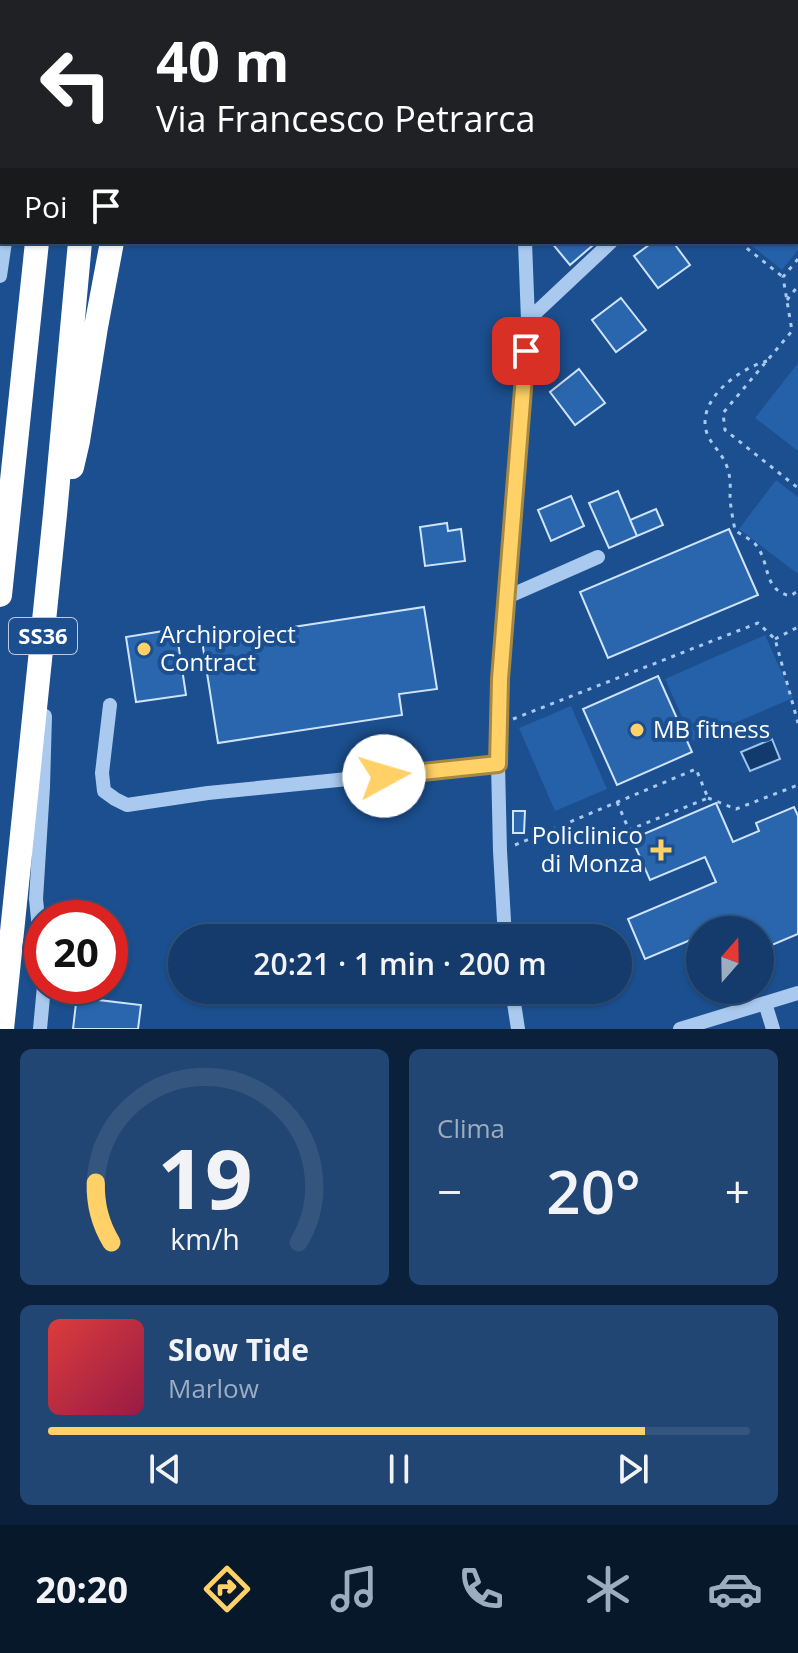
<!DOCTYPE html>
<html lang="it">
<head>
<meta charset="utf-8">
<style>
  body { margin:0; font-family:"Open Sans",sans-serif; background:#214673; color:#f1f3f6; height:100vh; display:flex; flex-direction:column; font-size:30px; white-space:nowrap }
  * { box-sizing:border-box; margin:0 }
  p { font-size:26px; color:#9dadc1 }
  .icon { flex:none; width:44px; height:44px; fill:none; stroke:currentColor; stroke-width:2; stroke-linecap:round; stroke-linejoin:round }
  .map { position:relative; height:1029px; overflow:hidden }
  .drawer { display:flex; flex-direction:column; gap:20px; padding:20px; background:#0b203b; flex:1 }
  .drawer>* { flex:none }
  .banner { position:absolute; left:0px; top:0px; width:798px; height:244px; box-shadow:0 2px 6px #0004,0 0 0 2px #33557e; background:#202124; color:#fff; overflow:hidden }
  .needle { width:52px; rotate:20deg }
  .controls { position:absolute; left:686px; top:916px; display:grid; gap:16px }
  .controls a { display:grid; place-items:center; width:88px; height:88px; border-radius:50%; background:#143b6b; box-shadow:0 2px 6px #0004,0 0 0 2px #33557e; font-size:40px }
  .speed { position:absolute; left:24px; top:900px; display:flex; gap:16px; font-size:40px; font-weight:700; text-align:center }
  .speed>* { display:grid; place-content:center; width:104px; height:104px; border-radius:50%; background:#143b6b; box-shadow:0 2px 6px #0004,0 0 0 2px #33557e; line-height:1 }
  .speed .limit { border:12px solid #d22; background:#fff; color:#111 }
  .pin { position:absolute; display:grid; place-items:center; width:68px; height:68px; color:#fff; margin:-34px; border-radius:16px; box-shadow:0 4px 12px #0006 }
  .me { position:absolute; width:88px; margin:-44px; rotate:84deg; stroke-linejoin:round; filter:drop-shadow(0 0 6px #0008) }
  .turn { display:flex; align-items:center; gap:28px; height:168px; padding:0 24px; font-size:36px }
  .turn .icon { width:104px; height:104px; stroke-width:2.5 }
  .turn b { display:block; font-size:56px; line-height:68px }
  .then { display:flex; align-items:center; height:76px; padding:0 24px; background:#0003; gap:16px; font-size:30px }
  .big { font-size:60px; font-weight:600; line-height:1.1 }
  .drawer .widget { flex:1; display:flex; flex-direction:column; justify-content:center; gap:12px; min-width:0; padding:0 28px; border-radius:12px; background:#214673 }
  .drawer .dial { align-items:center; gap:0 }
  .dial svg { height:208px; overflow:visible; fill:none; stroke:#33557e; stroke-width:7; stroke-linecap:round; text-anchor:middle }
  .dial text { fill:#f1f3f6; stroke:none }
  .song { display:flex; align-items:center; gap:24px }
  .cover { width:96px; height:96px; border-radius:12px; background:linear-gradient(135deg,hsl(0 70% 55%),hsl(340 70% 35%)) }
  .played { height:8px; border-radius:4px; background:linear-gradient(90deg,#ffd166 85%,#33557e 85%) }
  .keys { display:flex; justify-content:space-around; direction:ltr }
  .heat { display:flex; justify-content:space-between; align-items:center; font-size:44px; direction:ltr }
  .drawer .tiles { flex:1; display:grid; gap:20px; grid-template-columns:1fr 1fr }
  .widget:last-child { grid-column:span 2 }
  .trip { position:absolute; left:168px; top:924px; width:464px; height:80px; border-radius:40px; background:#143b6b; box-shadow:0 2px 6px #0004,0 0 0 2px #33557e; font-weight:600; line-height:80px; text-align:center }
  .menu { display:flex; height:128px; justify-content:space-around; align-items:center; background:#08182b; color:#9dadc1 }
  .menu .icon { width:56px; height:56px }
  .menu .active { color:#ffd166 }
  .menu b { font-size:36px; color:#f1f3f6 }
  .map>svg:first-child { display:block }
  .green { fill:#2461a8 }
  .water { fill:#123a6d; stroke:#9cc4f0; stroke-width:2 }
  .building { fill:#2a66ad; stroke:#cfe3fa; stroke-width:2 }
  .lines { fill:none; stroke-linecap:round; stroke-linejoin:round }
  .path { stroke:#a9c9ee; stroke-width:3; stroke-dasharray:4 6; stroke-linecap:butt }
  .minor { stroke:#a9c9ee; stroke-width:14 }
  .major { stroke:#f0f6ff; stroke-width:20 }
  .highway { stroke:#fff; stroke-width:24 }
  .route-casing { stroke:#a68842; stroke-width:20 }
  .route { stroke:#ffd166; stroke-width:14 }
  .poi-dot { fill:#ffd166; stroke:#1b4f8f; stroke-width:3 }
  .labels { text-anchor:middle; stroke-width:8; stroke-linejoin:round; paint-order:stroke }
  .shield { fill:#1b4f8f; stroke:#bbcadd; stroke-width:2 }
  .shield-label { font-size:22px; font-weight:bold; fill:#fff }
  .poi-label { font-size:24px; fill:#fff; stroke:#1b4f8f; text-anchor:start }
</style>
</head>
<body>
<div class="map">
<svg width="798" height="1029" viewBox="0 0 798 1029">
  <rect width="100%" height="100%" fill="#1b4f8f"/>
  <path class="green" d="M798,108v142l-16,20 -35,-28h49v-132z
    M798,363v88l-43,-33z
    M776,480l22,17v77l-59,-45z
    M765,635l28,63 -100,43 -28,-62z
    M571,706l36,83 -52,22 -36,-83z"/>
  <path class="water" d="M772,739l8,20 -30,12 -9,-19z"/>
  <path class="building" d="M551,242h38l3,4 -22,19z
    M653,242h20l17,23 -32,23 -24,-32z
    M621,298l25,32 -30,22 -24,-32z
    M579,369l26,34 -30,22 -25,-33z
    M618,491l19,45 -28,12 -20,-45z
    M571,496l13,30 -33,15 -13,-31z
    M656,509l7,16 -26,11 -7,-16z
    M447,523l1,8 13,-2 4,32 -40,5 -5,-39z
    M729,529l29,66 -150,63 -28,-66z
    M424,607l13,82 -38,5 3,21 -184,28 -16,-102z
    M176,629l10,66 -50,7 -10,-65z
    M658,676l34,76 -75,33 -34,-76z
    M716,803l17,39 26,-11 -3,-8 38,-16 4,9v118l-38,16v-20h-42l-1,-2 -17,2v6l-55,23 -17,-40 88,-37 -11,-25 -55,23 -18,-41z
    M513,811h12l-1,22h-11z
    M78,986h22l-1,14 42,5 -3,24h-65z"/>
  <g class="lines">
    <path class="path" d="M796,103l2,-2
      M0,118v37
      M739,242l44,35
      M798,259l-15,18 9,54 -69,82 2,17 73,58
      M787,300l11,-14
      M767,361c-29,8 -74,41 -59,75 7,14 17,19 21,38 2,8 1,17 1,25 1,10 3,21 5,31 6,5 16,9 21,15 15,19 6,44 34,51l8,-5
      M775,639l23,-12
      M513,719l245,-96 17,16 23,84
      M708,798l28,11 62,-24
      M617,802l12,28 14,5
      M515,845l181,-76 12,29 -79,32"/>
    <path class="minor" d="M515,0l1,2
      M26,2v-2
      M796,69h2
      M0,276l5,-34
      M528,320l83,-78
      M507,597l91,-40
      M110,705l-8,68 2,18 11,8 12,6 81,-12 290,-29
      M505,938l-5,-87 -2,-87 2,-85 28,-359 -3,-78
      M42,959l-6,-60 7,-112 2,-71
      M512,990l6,39
      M765,1003l8,26
      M40,1029l4,-43
      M680,1029l118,-36"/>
    <path class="major" d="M388,2l2,-2
      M0,196l2,-1"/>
    <path class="highway" d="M62,2l1,-2
      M103,2v-2
      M143,2v-2
      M72,467l6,-26 18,-114 16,-85
      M0,595l37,-353
      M2,1029l53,-515 25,-272"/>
  </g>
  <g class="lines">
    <defs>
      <path id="route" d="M384,776l114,-12 2,-85 26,-328"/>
    </defs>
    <use href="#route" class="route-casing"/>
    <use href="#route" class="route"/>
  </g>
  <g class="poi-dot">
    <circle cx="144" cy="649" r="8"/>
    <circle cx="637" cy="730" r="8"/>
    <path d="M657 838h8v8h8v8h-8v8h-8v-8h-8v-8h8z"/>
  </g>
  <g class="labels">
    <rect class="shield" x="9" y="618" width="68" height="36" rx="6"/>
    <g class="shield-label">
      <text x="43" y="644">SS36</text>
    </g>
    <g class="poi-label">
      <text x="160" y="643">Archiproject<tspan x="160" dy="28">Contract</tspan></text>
      <text x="653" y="738">MB fitness</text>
      <text x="643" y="844" text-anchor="end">Policlinico<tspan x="643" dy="28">di Monza</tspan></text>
    </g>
  </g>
</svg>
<div class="controls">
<a><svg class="needle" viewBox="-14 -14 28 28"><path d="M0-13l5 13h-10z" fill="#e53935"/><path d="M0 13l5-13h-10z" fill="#9dadc1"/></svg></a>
</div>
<div class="speed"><div class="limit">20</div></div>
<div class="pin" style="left:526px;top:351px;background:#d93025"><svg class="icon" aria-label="arrive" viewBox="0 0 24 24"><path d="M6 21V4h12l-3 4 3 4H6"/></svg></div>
<svg class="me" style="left:384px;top:776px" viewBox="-20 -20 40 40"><circle r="19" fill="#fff"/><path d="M0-13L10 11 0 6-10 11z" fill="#ffd166"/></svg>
<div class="trip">20:21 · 1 min · 200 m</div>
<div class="banner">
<div class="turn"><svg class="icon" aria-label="left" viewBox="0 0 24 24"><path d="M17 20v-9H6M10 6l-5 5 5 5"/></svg><div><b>40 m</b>Via Francesco Petrarca</div></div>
<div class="then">Poi<svg class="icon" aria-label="arrive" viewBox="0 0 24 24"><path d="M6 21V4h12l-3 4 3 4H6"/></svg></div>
</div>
</div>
<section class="drawer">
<div class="tiles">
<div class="widget dial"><svg viewBox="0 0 100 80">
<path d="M14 69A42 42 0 1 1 86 69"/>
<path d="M14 69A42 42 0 0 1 8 46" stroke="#ffd166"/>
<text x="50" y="56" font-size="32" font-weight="700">19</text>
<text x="50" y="72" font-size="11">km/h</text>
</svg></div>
<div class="widget"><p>Clima</p>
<div class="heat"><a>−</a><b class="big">20°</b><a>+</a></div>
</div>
<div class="widget">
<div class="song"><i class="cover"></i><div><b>Slow Tide</b><p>Marlow</p></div></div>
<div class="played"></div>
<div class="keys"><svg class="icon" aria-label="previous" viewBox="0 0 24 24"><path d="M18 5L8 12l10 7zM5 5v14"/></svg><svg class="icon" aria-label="pause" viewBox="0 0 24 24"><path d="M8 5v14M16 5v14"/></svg><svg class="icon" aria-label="next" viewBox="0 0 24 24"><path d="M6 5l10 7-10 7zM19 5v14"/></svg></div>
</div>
</div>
</section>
<nav class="menu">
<b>20:20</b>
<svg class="icon active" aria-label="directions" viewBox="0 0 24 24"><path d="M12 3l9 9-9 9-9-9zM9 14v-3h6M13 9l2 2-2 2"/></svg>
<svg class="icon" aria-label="music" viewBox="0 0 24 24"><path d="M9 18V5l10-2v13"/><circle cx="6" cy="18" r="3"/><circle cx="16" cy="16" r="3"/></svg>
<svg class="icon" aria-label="phone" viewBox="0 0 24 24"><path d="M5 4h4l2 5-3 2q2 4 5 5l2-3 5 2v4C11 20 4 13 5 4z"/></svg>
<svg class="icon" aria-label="climate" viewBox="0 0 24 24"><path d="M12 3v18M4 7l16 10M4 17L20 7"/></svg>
<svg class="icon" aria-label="car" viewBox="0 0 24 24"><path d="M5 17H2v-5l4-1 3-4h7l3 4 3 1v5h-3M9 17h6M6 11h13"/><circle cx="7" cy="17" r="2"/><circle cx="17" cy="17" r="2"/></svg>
</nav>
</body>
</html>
